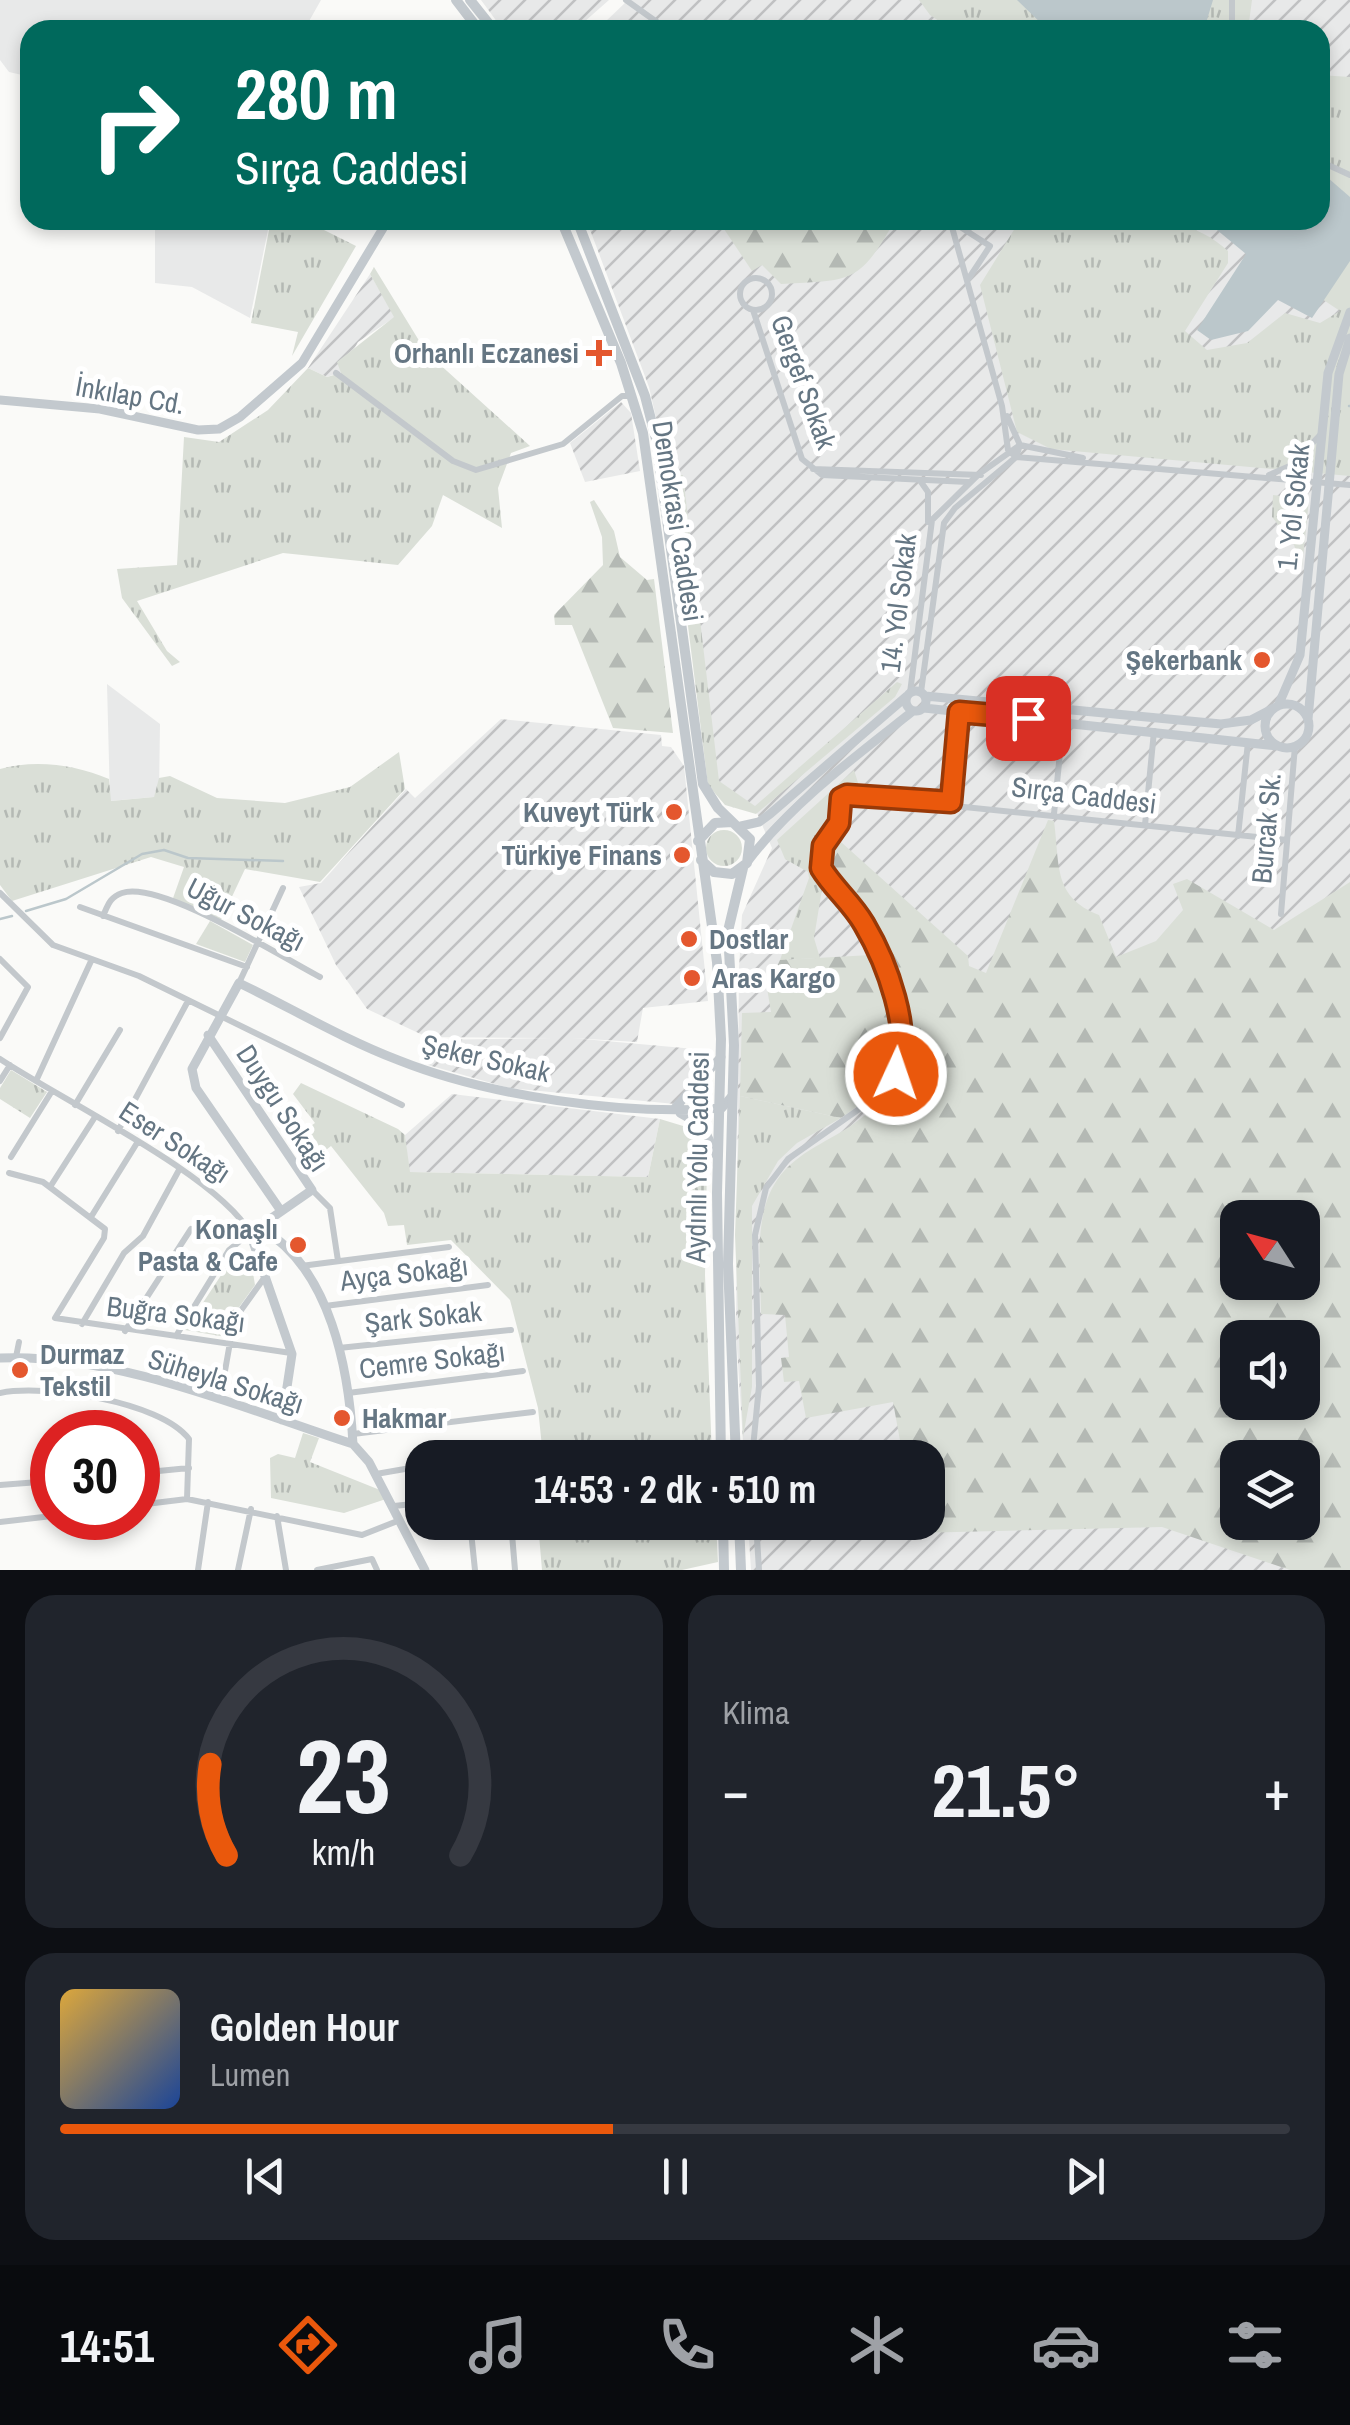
<!DOCTYPE html>
<html lang="tr">
<head>
<meta charset="utf-8">
<style>
  body { margin:0; font-family:"Archivo Narrow",sans-serif; background:#20242c; color:#f1f3f6; height:100vh; display:flex; flex-direction:column; font-size:38px; white-space:nowrap }
  * { box-sizing:border-box; margin:0 }
  p { font-size:32px; color:#9ea1a6 }
  .icon { flex:none; width:55px; height:55px; fill:none; stroke:currentColor; stroke-width:2; stroke-linecap:round; stroke-linejoin:round }
  .map { position:relative; height:1570px; overflow:hidden }
  .drawer { display:flex; flex-direction:column; gap:25px; padding:25px; background:#0d0f14; flex:1 }
  .drawer>* { flex:none }
  .hud { position:absolute; left:20px; top:20px; width:1310px; height:210px; border-radius:30px; box-shadow:0 5px 15px #0003; background:#00695c; color:#fff; overflow:hidden }
  .needle { width:65px; rotate:306deg }
  .controls { position:absolute; left:1220px; top:1200px; display:grid; gap:20px }
  .controls a { display:grid; place-items:center; width:100px; height:100px; border-radius:20px; background:#171b24; box-shadow:0 5px 15px #0003; font-size:50px }
  .speed { position:absolute; left:30px; top:1410px; display:flex; gap:20px; font-size:50px; font-weight:700; text-align:center }
  .speed>* { display:grid; place-content:center; width:130px; height:130px; border-radius:50%; background:#171b24; box-shadow:0 5px 15px #0003; line-height:1 }
  .speed .limit { border:15px solid #d22; background:#fff; color:#111 }
  .pin { position:absolute; display:grid; place-items:center; width:85px; height:85px; color:#fff; margin:-42px; border-radius:20px; box-shadow:0 5px 15px #0006 }
  .me { position:absolute; width:110px; margin:-55px; rotate:3deg; stroke-linejoin:round; filter:drop-shadow(0 0 8px #0008) }
  .turn { display:flex; align-items:center; gap:35px; height:210px; padding:0 50px; font-size:45px }
  .turn .icon { width:130px; height:130px; stroke-width:2.5 }
  .turn b { display:block; font-size:70px; line-height:85px }
  .big { font-size:75px; font-weight:800; line-height:1.1 }
  .drawer .tile { flex:1; display:flex; flex-direction:column; justify-content:center; gap:15px; min-width:0; padding:0 35px; border-radius:30px; background:#20242c }
  .drawer .dial { align-items:center; gap:0 }
  .dial svg { height:260px; overflow:visible; fill:none; stroke:#363941; stroke-width:7; stroke-linecap:round; text-anchor:middle }
  .dial text { fill:#f1f3f6; stroke:none }
  .song { display:flex; align-items:center; gap:30px }
  .cover { width:120px; height:120px; border-radius:15px; background:linear-gradient(135deg,hsl(40 70% 55%),hsl(220 70% 35%)) }
  .played { height:10px; border-radius:5px; background:linear-gradient(90deg,#ea580c 45%,#363941 45%) }
  .keys { display:flex; justify-content:space-around; direction:ltr }
  .heat { display:flex; justify-content:space-between; align-items:center; font-size:55px; direction:ltr }
  .drawer .tiles { flex:1; display:grid; gap:25px; grid-template-columns:1fr 1fr }
  .tile:last-child { grid-column:span 2 }
  .trip { position:absolute; left:405px; top:1440px; width:540px; height:100px; border-radius:30px; background:#171b24; box-shadow:0 5px 15px #0003; font-weight:800; line-height:100px; text-align:center }
  .tabs { display:flex; height:160px; justify-content:space-around; align-items:center; background:#090b0e; color:#9ea1a6 }
  .tabs .icon { width:70px; height:70px }
  .tabs .current { color:#ea580c }
  .tabs b { font-size:45px; color:#f1f3f6 }
  .map>svg:first-child { display:block }
  .built { fill:#e8e9e9 }
  .industrial { fill:url(#industrial-furrows); fill-rule:evenodd }
  .grass { fill:url(#grass-tufts) }
  .forest { fill:url(#forest-firs); fill-rule:evenodd }
  .garden { fill:#dadfd7 }
  .water { fill:#bbc7cb }
  .lines { fill:none; stroke-linecap:round; stroke-linejoin:round }
  .stream { stroke:#bbc7cb; stroke-width:2.5 }
  .street { stroke:#c3c8cc; stroke-width:6 }
  .secondary { stroke:#c3c9ce; stroke-width:9 }
  .primary { stroke:#c3c9ce; stroke-width:10 }
  .route-casing { stroke:#983908; stroke-width:25 }
  .route { stroke:#ea580c; stroke-width:18 }
  .poi-dot { fill:#e4572e; stroke:#fff; stroke-width:4 }
  .labels { text-anchor:middle; stroke-width:10; stroke-linejoin:round; paint-order:stroke }
  .poi-label { font-size:28px; font-weight:bold; fill:#657683; stroke:#fff; text-anchor:end }
  .street-label { font-size:28px; fill:#657683; stroke:#fff }
</style>
</head>
<body>
<div class="map">
<svg width="1350" height="1570" viewBox="0 0 1350 1570">
  <defs>
    <pattern id="industrial-furrows" width="10" height="10" patternUnits="userSpaceOnUse" patternTransform="scale(2.5)"><rect width="10" height="10" fill="#e8e9e9"/><path d="M-1 1l2-2M0 10L10 0M9 11l2-2" fill="none" stroke="#c0c1c2"/></pattern>
    <pattern id="grass-tufts" width="24" height="20" patternUnits="userSpaceOnUse" patternTransform="scale(2.5)"><rect width="24" height="20" fill="#dadfd7"/><path d="M3 7l-1-3M5 7V3M7 7l1-3M15 17l-1-3M17 17v-4M19 17l1-3" fill="none" stroke="#b4b9b4"/></pattern>
    <pattern id="forest-firs" width="22" height="20" patternUnits="userSpaceOnUse" patternTransform="scale(2.5)"><rect width="22" height="20" fill="#dadfd7"/><path d="M5 1l3.5 6h-7zM16 11l3.5 6h-7z" fill="#b4b9b4"/></pattern>
  </defs>
  <rect width="100%" height="100%" fill="#fafaf8"/>
  <path class="built" d="M0,0h321l-17,30h-274v62l-8,-17 -13,-3 -9,-12z
    M155,220h115l-20,98 -58,-31 -37,-4z
    M107,684l53,40 -1,66 -5,7 -44,4z"/>
  <path class="industrial" d="M481,0h128l-34,30h-72z
    M628,0h722v1570h-599l-3,-47 180,-1v-64l-184,-1 -8,-124 3,-364 3,-54 30,-67 -18,-42 -36,-25 -35,-305 -14,-1 -20,-88 -60,-160 8,-7h723v-190h-723zM1238,1218h64v64h-64zM1238,1338h64v64h-64zM1238,1458h64v64h-64z
    M370,274l25,43 -37,25 -17,30 -14,5 -19,-9z
    M621,402l10,11 9,58 -55,11 -15,-39z
    M501,719l160,16 1,11 9,1 13,19 24,235 -65,7 -6,34 -65,-4 134,12 -6,22 -25,32 -166,-16 -88,-25 4,-23 127,-2 -125,-1 -60,-28 -31,-44 -37,-78 22,-4 85,-94 9,9z
    M452,1094l208,25 -12,58 -239,-5 -4,-37z"/>
  <path class="grass" d="M919,0h130l40,30h-137l-22,-15z
    M1198,0h54l-4,30h-71z
    M1320,75l30,2v127l-30,-10z
    M271,220h33l52,26 -64,110 6,-24 -47,-9z
    M1020,220c68,0 156,-18 208,31v12l-43,68 22,19 40,-7 38,-30 35,10 20,-12 -27,-18 37,-44v227l-299,-27 -34,-17 -37,-147z
    M374,267l52,85 104,94 -19,7 -13,35 4,40 -59,-33 -11,31 -34,39 -115,-12 -146,48 30,50 13,11 -8,4 -50,-68 -5,-29 60,-4 7,-128 35,5 49,-32 40,-42 19,9 14,-4 -4,-11 57,-45 -24,-43z
    M669,475h14l36,306 36,25 142,-124 5,2 -7,13 -139,117 -31,-9 -17,-20z
    M1273,495l36,4 -7,69 -8,-23 -22,-28z
    M399,752l6,37 -85,93 -75,-13 -24,51 -49,-19 12,-34 -33,-10 -139,44 -12,-16v-116c36,-10 76,-4 109,10l2,22 43,-4 5,-19 11,-2 47,22 68,5 65,-16z
    M854,770l6,19 -14,-1 -11,7 -3,24 -17,41 8,23 -9,55 6,20 -40,2 29,-82 -1,-6 -23,-13 -8,-19z
    M706 848a18 18 0 1 1 36 0a18 18 0 1 1-36 0Z
    M11,1070l36,22 -17,26 -30,-19v-11z
    M301,1083l97,46 7,6 5,37 238,5 12,-58 33,10 10,13 4,22 -2,111 7,182h-169l-5,-49 -28,-108 -59,-60 -44,5 -3,-20 -16,1 -4,-13 -53,-67 -25,20 -18,-24 27,-19 -22,-29z
    M740,1096l101,22 -44,25 -19,18 -26,45v181l-9,50 -8,-202z
    M239,1248l11,7 5,30 -23,32 -6,20 -41,-7z
    M303,1433l16,5 -9,24 70,28 6,9 -42,14 -73,-15 -1,-40 8,-4 17,4z
    M538,1523h178l2,39 -36,8h-140z"/>
  <path class="forest" d="M718,220h177c-36,65 -44,60 -114,64l-19,-19 -10,6z
    M594,500l20,31 6,26 27,23 7,-1 19,154 -60,-5 -41,-103h-17l-1,-10 49,-50 -1,-28 -12,-35z
    M1048,820l6,1c6,45 -1,76 45,94l17,42 40,-16 27,-31 -10,-26 14,-5 87,51 76,-48v688h-60l-128,-43 -247,6 -2,-10 15,-1v-64l-25,-1 -10,-55 -87,16 -7,-37 -15,1 -3,-24 8,-1 -4,-42 -24,-1c0,-40 -8,-93 13,-129 18,-31 50,-41 78,-60 17,-12 45,-35 52,-55 20,-58 -41,-160 -77,-203l1,-19 13,-6 127,114 1,10 17,7zM1238,1218h64v64h-64zM1238,1338h64v64h-64zM1238,1458h64v64h-64z
    M871,955c25,77 50,110 -30,163l-101,-22 2,-83 29,-1 -4,-24 13,-28z"/>
  <path class="garden" d="M210,921l43,24 -8,17 -49,-18z"/>
  <path class="water" d="M1017,0h196l-7,23 6,7h-164z
    M1320,171l30,26v64l-38,57 -34,-18 -30,31 -37,9 -14,-10 49,-76 -41,-34h115z"/>
  <g class="lines">
    <path class="stream" d="M1349,406h1
      M26,911l40,-12 76,-45 22,-4 24,8 95,3
      M0,919l12,-3"/>
    <path class="street" d="M626,0l42,30
      M1232,0v30
      M1320,156l6,8 24,11
      M950,220l52,186 6,44 8,7
      M951,221l39,25 -21,32
      M740 294a16 16 0 1 1 32 0a16 16 0 1 1-32 0Z
      M753,310l49,149 20,16 146,7
      M336,373l117,88 23,9 87,-26 59,-48h9
      M1007,416l13,29 -4,12
      M813,469l168,6
      M1269,475l23,-10 29,-31
      M921,482l7,10v30
      M921,692l23,-169 11,-15 61,-51 334,28
      M910,693l22,-173 47,-46 41,-29 63,13
      M951,802l8,-90
      M1054,814l9,-92
      M1145,825l9,-94
      M1238,836l10,-94
      M0,893l53,52 86,31 263,129
      M80,907l167,60
      M1281,914l14,-168
      M103,916c5,-11 7,-19 19,-23 39,-13 159,64 198,84
      M0,959l28,28 -28,51
      M239,983l44,-95
      M0,1059c60,40 219,117 250,174l-21,17 -53,86
      M0,1081l10,-16
      M36,1081l56,-122
      M696,1086l11,17v15l-6,6
      M75,1105l45,-75
      M118,1131l70,-130
      M11,1157l41,-66
      M9,1173l34,9 62,47 -1,9 -49,80 236,35
      M50,1187l45,-70
      M312,1190l18,18 8,53
      M91,1217l46,-74
      M301,1266l148,-19
      M325,1306l163,-21
      M82,1324l42,-71 19,-17 36,-66
      M125,1331l66,-102
      M339,1348l172,-18
      M16,1357l3,-15
      M0,1393c44,-9 160,8 189,46l-2,60
      M348,1393l175,-22
      M220,1399l14,-79 33,-46
      M353,1434l180,-22
      M474,1458l59,-14
      M752,1458l7,-72 -4,-151 11,-47 22,-29 84,-59 24,-26 6,-20 -24,-100 -13,-28 -44,-58 2,-22 16,-23 2,-25 6,-3 440,45
      M138,1473l51,-5
      M376,1474l46,-8
      M0,1485l52,-4
      M138,1505l49,-6 175,36 38,-15
      M394,1506l28,-3
      M277,1516l9,54
      M0,1522l52,-6
      M470,1522l5,48
      M511,1522l4,48
      M756,1522l3,48
      M198,1570l10,-68
      M238,1570l13,-61
      M317,1570l55,-11 5,11"/>
    <path class="secondary" d="M0,400l100,9 98,21 21,-1 21,-12 62,-54 86,-143
      M906 701a10 10 0 1 1 20 0a10 10 0 1 1-20 0Z
      M925,696l296,28 30,-4 23,-12
      M1265 726a22 22 0 1 1 44 0a22 22 0 1 1-44 0Z
      M1278,706l22,-51 28,-282 22,-61
      M924,708l354,38
      M1308,719l31,-345 11,-36
      M741,826l18,-4 11,-8 137,-118
      M748,861c44,-58 108,-105 165,-150
      M208,1035l104,155 -62,43 42,121 -10,66
      M675,1108l46,-51
      M680,1113l23,13 13,29
      M281,1211l-85,-123 -4,-19 47,-86c52,25 104,56 159,77 90,36 227,56 324,48l9,-11
      M261,1228c70,41 88,142 92,216
      M0,1358c115,-5 245,51 353,86l16,18 56,108"/>
    <path class="primary" d="M456,0l23,30
      M470,0l24,30
      M561,220l60,143 22,70 74,529 4,77 -4,154 4,265
      M577,220l68,176 11,43 47,345 15,24 32,31 -3,24 -15,11 -18,-2 -13,-12
      M698,841l17,-18 17,-1
      M736,1458l-8,-194 6,-219 -6,-114 15,-63
      M723,1522l1,48
      M739,1522l2,48"/>
  </g>
  <g class="lines">
    <defs>
      <path id="route" d="M896,1074c18,-41 -10,-113 -32,-150 -12,-21 -31,-36 -43,-56l2,-22 16,-23 2,-25 6,-3 104,7 8,-90 69,6"/>
    </defs>
    <use href="#route" class="route-casing"/>
    <use href="#route" class="route"/>
  </g>
  <g class="poi-dot">
    <path d="M594 338h10v10h10v10h-10v10h-10v-10h-10v-10h10z"/>
    <circle cx="1262" cy="660" r="10"/>
    <circle cx="674" cy="812" r="10"/>
    <circle cx="682" cy="855" r="10"/>
    <circle cx="689" cy="939" r="10"/>
    <circle cx="692" cy="978" r="10"/>
    <circle cx="298" cy="1245" r="10"/>
    <circle cx="20" cy="1370" r="10"/>
    <circle cx="342" cy="1418" r="10"/>
  </g>
  <g class="labels">
    <g class="poi-label">
      <text x="579" y="363">Orhanlı Eczanesi</text>
      <text x="1242" y="670">Şekerbank</text>
      <text x="654" y="822">Kuveyt Türk</text>
      <text x="662" y="865">Türkiye Finans</text>
      <text x="709" y="949" text-anchor="start">Dostlar</text>
      <text x="712" y="988" text-anchor="start">Aras Kargo</text>
      <text x="278" y="1239">Konaşlı<tspan x="278" dy="32">Pasta &amp; Cafe</tspan></text>
      <text x="40" y="1364" text-anchor="start">Durmaz<tspan x="40" dy="32">Tekstil</tspan></text>
      <text x="362" y="1428" text-anchor="start">Hakmar</text>
    </g>
    <g class="street-label">
      <text transform="translate(804 382) rotate(70)" y="10">Gergef Sokak</text>
      <text transform="translate(130 395) rotate(10)" y="10">İnkılap Cd.</text>
      <text transform="translate(1293 507) rotate(-84)" y="10">1. Yol Sokak</text>
      <text transform="translate(678 521) rotate(81)" y="10">Demokrasi Caddesi</text>
      <text transform="translate(898 603) rotate(-83)" y="10">14. Yol Sokak</text>
      <text transform="translate(1084 795) rotate(7)" y="10">Sırça Caddesi</text>
      <text transform="translate(1266 828) rotate(-85)" y="10">Burcak Sk.</text>
      <text transform="translate(246 914) rotate(27)" y="10">Uğur Sokağı</text>
      <text transform="translate(486 1058) rotate(13)" y="10">Şeker Sokak</text>
      <text transform="translate(283 1108) rotate(57)" y="10">Duygu Sokağı</text>
      <text transform="translate(175 1142) rotate(33)" y="10">Eser Sokağı</text>
      <text transform="translate(697 1157) rotate(-89)" y="10">Aydınlı Yolu Caddesi</text>
      <text transform="translate(404 1273) rotate(-7)" y="10">Ayça Sokağı</text>
      <text transform="translate(176 1314) rotate(7)" y="10">Buğra Sokağı</text>
      <text transform="translate(423 1317) rotate(-6)" y="10">Şark Sokak</text>
      <text transform="translate(432 1360) rotate(-7)" y="10">Cemre Sokağı</text>
      <text transform="translate(226 1381) rotate(17)" y="10">Süheyla Sokağı</text>
    </g>
  </g>
</svg>
<div class="controls">
<a><svg class="needle" viewBox="-14 -14 28 28"><path d="M0-13l5 13h-10z" fill="#e53935"/><path d="M0 13l5-13h-10z" fill="#9ea1a6"/></svg></a>
<a><svg class="icon" aria-label="sound" viewBox="0 0 24 24"><path d="M4 9h4l5-4v14l-5-4H4zM17 9q2 3 0 6"/></svg></a>
<a><svg class="icon" aria-label="layers" viewBox="0 0 24 24"><path d="M12 4l9 5-9 5-9-5zM3 14l9 5 9-5"/></svg></a>
</div>
<div class="speed"><div class="limit">30</div></div>
<div class="pin" style="left:1028px;top:718px;background:#d93025"><svg class="icon" aria-label="arrive" viewBox="0 0 24 24"><path d="M6 21V4h12l-3 4 3 4H6"/></svg></div>
<svg class="me" style="left:896px;top:1074px" viewBox="-20 -20 40 40"><circle r="17" fill="#ea580c" stroke="#fff" stroke-width="3"/><path d="M0-11L8 9 0 5-8 9z" fill="#fff"/></svg>
<div class="trip">14:53 · 2 dk · 510 m</div>
<div class="hud">
<div class="turn"><svg class="icon" aria-label="right" viewBox="0 0 24 24"><path d="M7 20v-9h11M14 6l5 5-5 5"/></svg><div><b>280 m</b>Sırça Caddesi</div></div>
</div>
</div>
<section class="drawer">
<div class="tiles">
<div class="tile dial"><svg viewBox="0 0 100 80">
<path d="M14 69A42 42 0 1 1 86 69"/>
<path d="M14 69A42 42 0 0 1 9 41" stroke="#ea580c"/>
<text x="50" y="56" font-size="32" font-weight="700">23</text>
<text x="50" y="72" font-size="11">km/h</text>
</svg></div>
<div class="tile"><p>Klima</p>
<div class="heat"><a>−</a><b class="big">21.5°</b><a>+</a></div>
</div>
<div class="tile">
<div class="song"><i class="cover"></i><div><b>Golden Hour</b><p>Lumen</p></div></div>
<div class="played"></div>
<div class="keys"><svg class="icon" aria-label="previous" viewBox="0 0 24 24"><path d="M18 5L8 12l10 7zM5 5v14"/></svg><svg class="icon" aria-label="pause" viewBox="0 0 24 24"><path d="M8 5v14M16 5v14"/></svg><svg class="icon" aria-label="next" viewBox="0 0 24 24"><path d="M6 5l10 7-10 7zM19 5v14"/></svg></div>
</div>
</div>
</section>
<nav class="tabs">
<b>14:51</b>
<svg class="icon current" aria-label="directions" viewBox="0 0 24 24"><path d="M12 3l9 9-9 9-9-9zM9 14v-3h6M13 9l2 2-2 2"/></svg>
<svg class="icon" aria-label="music" viewBox="0 0 24 24"><path d="M9 18V5l10-2v13"/><circle cx="6" cy="18" r="3"/><circle cx="16" cy="16" r="3"/></svg>
<svg class="icon" aria-label="phone" viewBox="0 0 24 24"><path d="M5 4h4l2 5-3 2q2 4 5 5l2-3 5 2v4C11 20 4 13 5 4z"/></svg>
<svg class="icon" aria-label="climate" viewBox="0 0 24 24"><path d="M12 3v18M4 7l16 10M4 17L20 7"/></svg>
<svg class="icon" aria-label="car" viewBox="0 0 24 24"><path d="M5 17H2v-5l4-1 3-4h7l3 4 3 1v5h-3M9 17h6M6 11h13"/><circle cx="7" cy="17" r="2"/><circle cx="17" cy="17" r="2"/></svg>
<svg class="icon" aria-label="filters" viewBox="0 0 24 24"><path d="M4 7h16M4 17h16"/><circle cx="9" cy="7" r="2"/><circle cx="15" cy="17" r="2"/></svg>
</nav>
</body>
</html>
